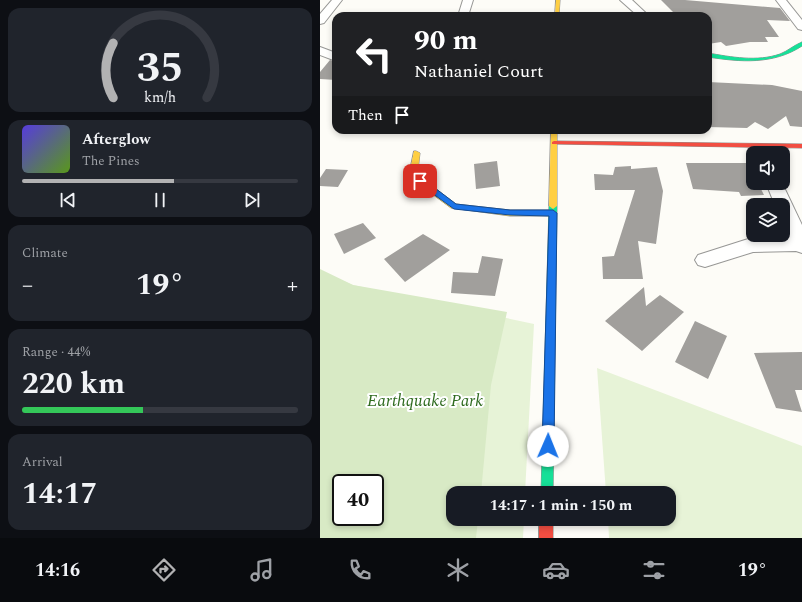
<!DOCTYPE html>
<html lang="en">
<head>
<meta charset="utf-8">
<style>
  body { margin:0; font-family:Spectral,serif; background:#20242c; color:#f1f3f6; height:100vh; display:flex; flex-direction:column; font-size:15px; white-space:nowrap }
  * { box-sizing:border-box; margin:0 }
  p { font-size:13px; color:#9ea1a6 }
  .icon { flex:none; width:22px; height:22px; fill:none; stroke:currentColor; stroke-width:2; stroke-linecap:round; stroke-linejoin:round }
  .map { position:relative; flex:1; overflow:hidden }
  .panel { display:flex; flex-direction:column; gap:8px; padding:8px; background:#0d0f14; width:320px }
  .panel>* { flex:none }
  .top-card { position:absolute; left:12px; top:12px; width:380px; height:122px; border-radius:12px; box-shadow:0 2px 6px #0003; background:#202124; color:#fff; overflow:hidden }
  .tools { position:absolute; left:426px; top:146px; display:grid; gap:8px }
  .tools a { display:grid; place-items:center; width:44px; height:44px; border-radius:8px; background:#171b24; box-shadow:0 2px 6px #0003; font-size:20px }
  .speed { position:absolute; left:12px; top:474px; display:flex; gap:8px; font-size:20px; font-weight:700; text-align:center }
  .speed>* { display:grid; place-content:center; width:52px; height:52px; border-radius:50%; background:#171b24; box-shadow:0 2px 6px #0003; line-height:1 }
  .speed .limit { border:2px solid #111; border-radius:6px; background:#fff; color:#111 }
  .pin { position:absolute; display:grid; place-items:center; width:34px; height:34px; color:#fff; margin:-17px; border-radius:8px; box-shadow:0 2px 6px #0006 }
  .me { position:absolute; width:44px; margin:-22px; rotate:1deg; stroke-linejoin:round; filter:drop-shadow(0 0 3px #0008) }
  .turn { display:flex; align-items:center; gap:14px; height:84px; padding:0 16px; font-size:18px }
  .turn .icon { width:52px; height:52px; stroke-width:2.5 }
  .turn b { display:block; font-size:28px; line-height:34px }
  .then { display:flex; align-items:center; height:38px; padding:0 16px; background:#0003; gap:8px; font-size:15px }
  .big { font-size:30px; font-weight:700; line-height:1.1 }
  .panel .widget { flex:1; display:flex; flex-direction:column; justify-content:center; gap:6px; min-width:0; padding:0 14px; border-radius:12px; background:#20242c }
  .panel .dial { align-items:center; gap:0 }
  .dial svg { height:104px; overflow:visible; fill:none; stroke:#363941; stroke-width:7; stroke-linecap:round; text-anchor:middle }
  .dial text { fill:#f1f3f6; stroke:none }
  .song { display:flex; align-items:center; gap:12px }
  .cover { width:48px; height:48px; border-radius:6px; background:linear-gradient(135deg,hsl(250 70% 55%),hsl(90 70% 35%)) }
  .played { height:4px; border-radius:2px; background:linear-gradient(90deg,#b2b2b3 55%,#363941 55%) }
  .keys { display:flex; justify-content:space-around; direction:ltr }
  .heat { display:flex; justify-content:space-between; align-items:center; font-size:22px; direction:ltr }
  .charge { height:6px; border-radius:3px; background:linear-gradient(90deg,#34c759 44%,#363941 0) }
  .trip { position:absolute; left:126px; top:486px; width:230px; height:40px; border-radius:12px; background:#171b24; box-shadow:0 2px 6px #0003; font-weight:700; line-height:40px; text-align:center }
  .tab-bar { display:flex; height:64px; justify-content:space-around; align-items:center; background:#090b0e; color:#9ea1a6 }
  .tab-bar .icon { width:28px; height:28px }
  .tab-bar .current { color:#b2b2b3 }
  .tab-bar b { font-size:18px; color:#f1f3f6 }
  main { display:flex; flex:1; min-height:0 }
  .map>svg:first-child { display:block }
  .green { fill:#e7f3d7; fill-rule:evenodd }
  .forest { fill:#d8eac5; fill-rule:evenodd }
  .building { fill:#a19f9c }
  .lines { fill:none; stroke-linecap:round; stroke-linejoin:round }
  .street-casing { stroke:#979795; stroke-width:2 }
  .fast-casing { stroke:#8e8d8b; stroke-width:1 }
  .slow-casing { stroke:#8e8d8b; stroke-width:1 }
  .jam-casing { stroke:#8e8d8b; stroke-width:1 }
  .street { fill:#fffffe; fill-rule:evenodd }
  .fast { fill:#16e098; fill-rule:evenodd }
  .slow { fill:#ffcf43; fill-rule:evenodd }
  .jam { fill:#f24e42; fill-rule:evenodd }
  .route { fill:#1a73e8; stroke:#114b97 }
  .labels { text-anchor:middle; stroke-width:4; stroke-linejoin:round; paint-order:stroke }
  .near-park-label { font-size:17px; font-style:italic; fill:#2f6b1f; stroke:#fff }
</style>
</head>
<body>
<main>
<section class="panel">
<div class="widget dial"><svg viewBox="0 0 100 80">
<path d="M14 69A42 42 0 1 1 86 69"/>
<path d="M14 69A42 42 0 0 1 14 27" stroke="#b2b2b3"/>
<text x="50" y="56" font-size="32" font-weight="700">35</text>
<text x="50" y="72" font-size="11">km/h</text>
</svg></div>
<div class="widget">
<div class="song"><i class="cover"></i><div><b>Afterglow</b><p>The Pines</p></div></div>
<div class="played"></div>
<div class="keys"><svg class="icon" aria-label="previous" viewBox="0 0 24 24"><path d="M18 5L8 12l10 7zM5 5v14"/></svg><svg class="icon" aria-label="pause" viewBox="0 0 24 24"><path d="M8 5v14M16 5v14"/></svg><svg class="icon" aria-label="next" viewBox="0 0 24 24"><path d="M6 5l10 7-10 7zM19 5v14"/></svg></div>
</div>
<div class="widget"><p>Climate</p>
<div class="heat"><a>−</a><b class="big">19°</b><a>+</a></div>
</div>
<div class="widget"><p>Range · 44%</p><b class="big">220 km</b><div class="charge"></div></div>
<div class="widget"><p>Arrival</p><b class="big">14:17</b></div>
</section>
<div class="map">
<svg width="482" height="538" viewBox="0 0 482 538">
  <rect width="100%" height="100%" fill="#fdfcf7"/>
  <path class="green" d="M0,271l33,14 181,39 -9,169h-72v26h71l-1,19h-203zM21,483h34v34h-34z
    M277,368l205,78v92h-193l-1,-19h61v-26h-63z"/>
  <path class="forest" d="M0,269l33,16 154,27 -16,73 -10,108h-28v26h25l-2,19h-156zM21,483h34v34h-34z"/>
  <path class="building" d="M341,0h24l95,8 10,13 -23,-1 12,17h-14l3,5h-18l-24,4 -5,-4 -13,2v-28h-31z
    M10,60l6,2v18l-16,-1v-7z
    M388,82l64,3 30,6v36l-12,-1 -4,-10 -18,13 -13,-7 -8,6 -39,-1z
    M177,161l3,25 -24,3 -2,-25z
    M366,163h62l5,9v11h5l6,12 -23,1 -2,-4 -46,-3z
    M311,166v3l26,-2 6,24 -7,53 -18,-3 5,38h-40l-1,-22 12,-1 21,-66h-40l-1,-16 19,1 2,-8z
    M6,169l22,1 -10,17 -18,-1v-8z
    M43,223l13,15 -32,16 -10,-20z
    M103,234l27,16 -45,32 -21,-23z
    M162,256l21,3 -8,37 -44,-3 2,-21 25,1z
    M324,287l2,19 14,-11 24,17 -42,39 -37,-30z
    M375,321l32,15 -19,43 -33,-17z
    M482,352v38h-7l7,22 -26,-4 -22,-55z"/>
  <g class="lines">
    <defs>
      <path id="street" d="M12,0h10l-18,23 -4,1v-10z
        M143,0h10l-5,16h-10z
        M300,0h12l17,16h-11z
        M456,0h10l16,20v10l-4,-1z
        M0,47l16,6v8l-16,-6z
        M446,183h16l20,42v28l-6,-2 -43,1 -48,15 -7,-2 -3,-5 3,-5 47,-15 7,-2 37,-1 -6,-13v-19h-8z"/>
      <path id="fast" d="M482,42v4c-29,19 -62,16 -94,11v-4c23,4 49,9 72,1 8,-3 14,-9 22,-12z
        M233,203l4,3 -4,287h-12l8,-287z"/>
      <path id="slow" d="M236,0h4l-1,16h-4z
        M231,130h6v76l-4,3 -4,-3z
        M94,151h2l4,2 -2,17 5,9 33,25 54,6h43l4,3 -4,3h-43l-59,-8 -34,-25 -7,-13z"/>
      <path id="jam" d="M234,141l248,3v4l-250,-4v-2z
        M219,519h14v19h-14z"/>
    </defs>
    <use href="#street" class="street-casing"/>
    <use href="#fast" class="fast-casing"/>
    <use href="#slow" class="slow-casing"/>
    <use href="#jam" class="jam-casing"/>
    <use href="#street" class="street"/>
    <use href="#fast" class="fast"/>
    <use href="#slow" class="slow"/>
    <use href="#jam" class="jam"/>
  </g>
  <path class="route" d="M98,179h5l33,25 54,6h43l4,3 -3,233 -2,5 -4,1 -5,-1 -1,-5 7,-230 -39,-1 -56,-6 -36,-26z"/>
  <g class="labels">
    <g class="near-park-label">
      <text x="105" y="406">Earthquake Park</text>
    </g>
  </g>
</svg>
<div class="tools">
<a><svg class="icon" aria-label="sound" viewBox="0 0 24 24"><path d="M4 9h4l5-4v14l-5-4H4zM17 9q2 3 0 6"/></svg></a>
<a><svg class="icon" aria-label="layers" viewBox="0 0 24 24"><path d="M12 4l9 5-9 5-9-5zM3 14l9 5 9-5"/></svg></a>
</div>
<div class="speed"><div class="limit">40</div></div>
<div class="pin" style="left:100px;top:181px;background:#d93025"><svg class="icon" aria-label="arrive" viewBox="0 0 24 24"><path d="M6 21V4h12l-3 4 3 4H6"/></svg></div>
<svg class="me" style="left:228px;top:446px" viewBox="-20 -20 40 40"><circle r="19" fill="#fff"/><path d="M0-13L10 11 0 6-10 11z" fill="#1a73e8"/></svg>
<div class="trip">14:17 · 1 min · 150 m</div>
<div class="top-card">
<div class="turn"><svg class="icon" aria-label="left" viewBox="0 0 24 24"><path d="M17 20v-9H6M10 6l-5 5 5 5"/></svg><div><b>90 m</b>Nathaniel Court</div></div>
<div class="then">Then<svg class="icon" aria-label="arrive" viewBox="0 0 24 24"><path d="M6 21V4h12l-3 4 3 4H6"/></svg></div>
</div>
</div>
</main>
<nav class="tab-bar">
<b>14:16</b>
<svg class="icon current" aria-label="directions" viewBox="0 0 24 24"><path d="M12 3l9 9-9 9-9-9zM9 14v-3h6M13 9l2 2-2 2"/></svg>
<svg class="icon" aria-label="music" viewBox="0 0 24 24"><path d="M9 18V5l10-2v13"/><circle cx="6" cy="18" r="3"/><circle cx="16" cy="16" r="3"/></svg>
<svg class="icon" aria-label="phone" viewBox="0 0 24 24"><path d="M5 4h4l2 5-3 2q2 4 5 5l2-3 5 2v4C11 20 4 13 5 4z"/></svg>
<svg class="icon" aria-label="climate" viewBox="0 0 24 24"><path d="M12 3v18M4 7l16 10M4 17L20 7"/></svg>
<svg class="icon" aria-label="car" viewBox="0 0 24 24"><path d="M5 17H2v-5l4-1 3-4h7l3 4 3 1v5h-3M9 17h6M6 11h13"/><circle cx="7" cy="17" r="2"/><circle cx="17" cy="17" r="2"/></svg>
<svg class="icon" aria-label="filters" viewBox="0 0 24 24"><path d="M4 7h16M4 17h16"/><circle cx="9" cy="7" r="2"/><circle cx="15" cy="17" r="2"/></svg>
<b>19°</b>
</nav>
</body>
</html>
